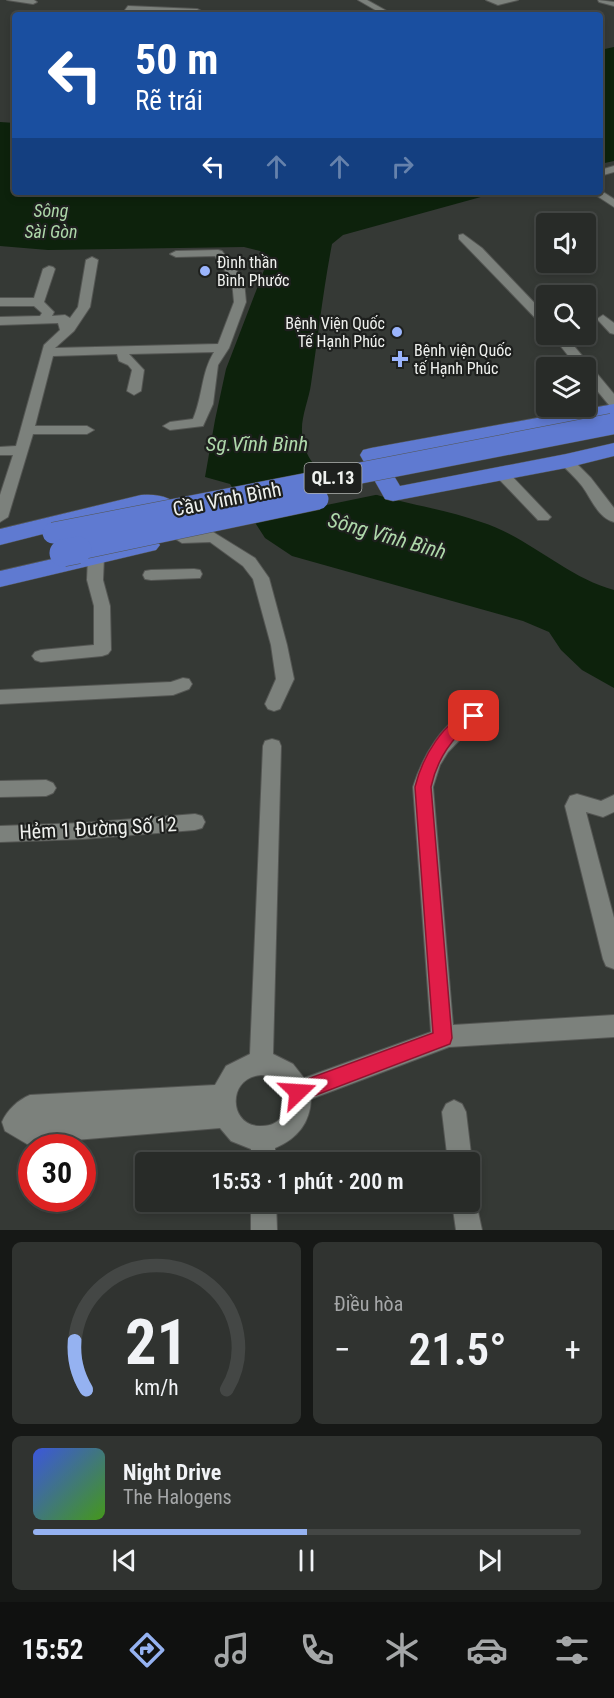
<!DOCTYPE html>
<html lang="vi">
<head>
<meta charset="utf-8">
<style>
  body { margin:0; font-family:"Roboto Condensed",sans-serif; background:#303330; color:#f1f3f6; height:100vh; display:flex; flex-direction:column; font-size:22px; white-space:nowrap }
  * { box-sizing:border-box; margin:0 }
  p { font-size:20px; color:#a5a7a8 }
  .icon { flex:none; width:33px; height:33px; fill:none; stroke:currentColor; stroke-width:2; stroke-linecap:round; stroke-linejoin:round }
  .map { position:relative; height:1230px; overflow:hidden }
  .panel { display:flex; flex-direction:column; gap:12px; padding:12px; background:#161816; flex:1 }
  .panel>* { flex:none }
  .top-card { position:absolute; left:12px; top:12px; width:591px; height:183px; border-radius:6px; box-shadow:0 3px 9px #0003,0 0 0 2px #444745; background:#1a4fa0; color:#fff; overflow:hidden }
  .fabs { position:absolute; left:536px; top:213px; display:grid; gap:12px }
  .fabs a { display:grid; place-items:center; width:60px; height:60px; border-radius:6px; background:#282b28; box-shadow:0 3px 9px #0003,0 0 0 2px #444745; font-size:30px }
  .speed { position:absolute; left:18px; top:1134px; display:flex; gap:12px; font-size:30px; font-weight:700; text-align:center }
  .speed>* { display:grid; place-content:center; width:78px; height:78px; border-radius:50%; background:#282b28; box-shadow:0 3px 9px #0003,0 0 0 2px #444745; line-height:1 }
  .speed .limit { border:9px solid #d22; background:#fff; color:#111 }
  .pin { position:absolute; display:grid; place-items:center; width:51px; height:51px; color:#fff; margin:-26px; border-radius:12px; box-shadow:0 3px 9px #0006 }
  .me { position:absolute; width:66px; margin:-33px; rotate:70deg; stroke-linejoin:round; filter:drop-shadow(0 0 4px #0008) }
  .turn { display:flex; align-items:center; gap:21px; height:126px; padding:0 24px; font-size:27px }
  .turn .icon { width:78px; height:78px; stroke-width:2.5 }
  .turn b { display:block; font-size:42px; line-height:51px }
  .lanes { display:flex; align-items:center; height:57px; padding:0 24px; background:#0003; justify-content:center; gap:30px; direction:ltr }
  .lanes .off { opacity:.35 }
  .big { font-size:45px; font-weight:600; line-height:1.1 }
  .panel .card { flex:1; display:flex; flex-direction:column; justify-content:center; gap:9px; min-width:0; padding:0 21px; border-radius:9px; background:#303330 }
  .panel .dial { align-items:center; gap:0 }
  .dial svg { height:156px; overflow:visible; fill:none; stroke:#444745; stroke-width:7; stroke-linecap:round; text-anchor:middle }
  .dial text { fill:#f1f3f6; stroke:none }
  .song { display:flex; align-items:center; gap:18px }
  .cover { width:72px; height:72px; border-radius:9px; background:linear-gradient(135deg,hsl(230 70% 55%),hsl(100 70% 35%)) }
  .played { height:6px; border-radius:3px; background:linear-gradient(90deg,#95b2f1 50%,#444745 50%) }
  .keys { display:flex; justify-content:space-around; direction:ltr }
  .heat { display:flex; justify-content:space-between; align-items:center; font-size:33px; direction:ltr }
  .panel .tiles { flex:1; display:grid; gap:12px; grid-template-columns:1fr 1fr }
  .card:last-child { grid-column:span 2 }
  .trip { position:absolute; left:135px; top:1152px; width:345px; height:60px; border-radius:6px; background:#282b28; box-shadow:0 3px 9px #0003,0 0 0 2px #444745; font-weight:600; line-height:60px; text-align:center }
  .menu { display:flex; height:96px; justify-content:space-around; align-items:center; background:#101110; color:#a5a7a8 }
  .menu .icon { width:42px; height:42px }
  .menu .on { color:#95b2f1 }
  .menu b { font-size:27px; color:#f1f3f6 }
  .map>svg:first-child { display:block }
  .water { fill:#0d220c }
  .pier { fill:#353935 }
  .lines { fill:none; stroke-linecap:round; stroke-linejoin:round }
  .minor-casing { stroke:#545653; stroke-width:2 }
  .highway-casing { stroke:#545653; stroke-width:1 }
  .minor { fill:#7c817c; fill-rule:evenodd }
  .highway { fill:#5f7ad1; fill-rule:evenodd }
  .highway-bridge-far1-casing { stroke:#545653; stroke-width:22; stroke-linecap:butt }
  .highway-bridge-casing { stroke:#545653; stroke-width:28; stroke-linecap:butt }
  .highway-bridge-far1 { stroke:#5f7ad1; stroke-width:21 }
  .highway-bridge { stroke:#5f7ad1; stroke-width:27 }
  .route { fill:#e11d48; stroke:#92132f; stroke-width:1.5 }
  .poi-dot { fill:#9bb5fd; stroke:#1e201e; stroke-width:2 }
  .labels { text-anchor:middle; stroke-width:4.5; stroke-linejoin:round; paint-order:stroke }
  .far-poi-label { font-size:16px; fill:#eff1ee; stroke:#1e201e; text-anchor:start }
  .far-water-label { font-size:18px; font-style:italic; fill:#aed8aa; stroke:#1e201e }
  .shield { fill:#1e201e; stroke:#b0b2b0; stroke-width:1.5 }
  .shield-label { font-size:18px; font-weight:bold; fill:#eff1ee }
  .street-label { font-size:20px; fill:#eff1ee; stroke:#1e201e }
  .water-label { font-size:21px; font-style:italic; fill:#aed8aa; stroke:#1e201e }
</style>
</head>
<body>
<div class="map">
<svg width="614" height="1230" viewBox="0 0 614 1230">
  <rect width="100%" height="100%" fill="#353935"/>
  <path class="water" d="M614,47v114l-14,3v-114z
    M0,122l15,1v69h484l-156,43 -11,9c-9,47 -14,93 -21,140 -2,15 -10,33 -9,48 0,16 10,35 23,42 48,27 105,30 156,48 48,15 85,55 133,68v98l-32,-18 -21,-20 -12,-18 -26,-11 -231,-65 -27,-18 -35,-54 -25,-7 10,-57 11,-51 40,-104v-8l-6,-6 -16,-4 -196,3 -48,-4z"/>
  <path class="pier" d="M340,479l45,14 -136,28z"/>
  <g class="lines">
    <defs>
      <path id="minor" d="M7,0h27l3,2 -4,2z
        M358,0h9l27,15h-10z
        M486,0h32l-20,5z
        M598,0l16,2v4l-15,-4z
        M128,6l69,3 4,2 -4,2 -72,-3z
        M614,166v6l-14,4v-6z
        M600,190l14,9v8l-23,-15h9z
        M463,234l19,14 64,67v11l-4,-1 -83,-86v-4z
        M218,250l4,1 22,30 2,21 -17,46 -11,17 -5,39 -10,22 -33,4 -7,-4 7,-4 23,-3c10,-23 8,-46 21,-67l-85,2 15,16 -3,21 -7,4 -7,-4 5,-21 -4,-5 -9,-4 -2,-7 -64,2 -18,70h52l7,4 -7,4h-54l-25,83 -8,5v-27l13,-40h-13v-8l16,-1 28,-101 16,-15 -2,-7 -58,2v-8l40,-1 2,-3 -8,-7h-34v-8h34l9,-29 6,-3 4,1 2,2 -11,33 10,10 -2,4 13,-1 5,3 8,-11 8,-47 6,-3 6,3 -8,47 -16,24 -19,17 163,-4 16,-42 -2,-21 -17,-25 -39,1 -6,-3 6,-3z
        M603,315l11,8v11l-4,-1 -13,-14z
        M551,334h13l50,60v12l-5,-1 -24,-29v-8h-7z
        M566,457l5,1 20,20 23,30v14c-16,-4 -23,-24 -32,-36 -6,-8 -14,-15 -21,-22l-2,-3 2,-3z
        M501,469l5,1 42,44 3,3 -3,3h-10l-42,-44 -2,-3 2,-3z
        M213,532l42,26 14,20 18,67 7,34 -14,30 -6,2 -6,-2 -3,-5 11,-25 -5,-34 -18,-66 -10,-13 -33,-24 -28,1 -8,-5 8,-5z
        M96,552l8,5 -1,23 7,26 1,44 -3,4 -6,2 -61,6 -6,-2 -3,-4 3,-4 6,-2 53,-5v-39l-7,-26 1,-23z
        M194,569l6,1 2,4 -2,4 -49,2 -6,-1 -2,-4 2,-4 6,-1z
        M183,678l6,1 3,5 -3,5 -16,6 -173,9v-14l171,-8z
        M474,709l6,2 3,5 -35,36 -8,13 -7,22 20,238 161,-10v22l-165,10 -138,52c-1,24 -14,40 -36,49v14h-24v-13l-20,-8 -11,-13 -193,16 -22,-13 -3,-9c5,-12 16,-22 28,-27l185,-10 11,-19 24,-12 13,-308 2,-5 7,-2 7,2 2,5 -8,308 20,10 11,14 127,-46 -18,-245c9,-29 30,-68 61,-78zM261,1075c34,2 34,50 2,51 -35,3 -37,-49 -2,-51z
        M46,780l7,3 3,5 -3,5 -7,3 -46,1v-16z
        M577,794l24,7 13,-6v17l-11,5 -17,-5 28,106v51l-8,-3 -3,-7 -38,-153 5,-10z
        M195,814l7,2 3,6 -3,6 -7,2 -112,9 -83,3v-16l83,-3z
        M454,1100l8,4 4,8 6,50 -2,7v-7h-22l-6,-50 4,-8z
        M470,1191l4,2 8,37h-26l-4,-28h18z
        M251,1202h25l1,28h-26z"/>
      <path id="highway" d="M614,404v12l-230,43 16,27 166,-32 48,-11v13l-48,12 -173,33 -8,-2 -25,-44 3,-5 8,-2z
        M141,495c27,-2 41,7 50,32l-4,5 -8,3 -8,-3c-11,-17 -5,-24 -30,-23l-141,36v-16z
        M148,537l8,3 4,5 -4,5 -156,37v-16z"/>
    </defs>
    <use href="#minor" class="minor-casing"/>
    <use href="#highway" class="highway-casing"/>
    <use href="#minor" class="minor"/>
    <use href="#highway" class="highway"/>
    <defs>
      <path id="highway-bridge-far1" d="M53,533l559,-109
        M71,551l247,-52"/>
      <path id="highway-bridge" d="M63,553l15,-3"/>
    </defs>
    <use href="#highway-bridge-far1" class="highway-bridge-far1-casing"/>
    <use href="#highway-bridge" class="highway-bridge-casing"/>
    <use href="#highway-bridge-far1" class="highway-bridge-far1"/>
    <use href="#highway-bridge" class="highway-bridge"/>
  </g>
  <path class="route" d="M474,710l5,2 2,4c-5,9 -15,12 -23,19 -13,14 -23,33 -27,52l21,251 -2,6 -152,58 -7,-3 -3,-7 3,-7 142,-52 -18,-246c7,-29 28,-67 59,-77z"/>
  <g class="poi-dot">
    <circle cx="205" cy="271" r="6"/>
    <circle cx="397" cy="332" r="6"/>
    <path d="M397 350h6v6h6v6h-6v6h-6v-6h-6v-6h6z"/>
  </g>
  <g class="labels">
    <g class="far-poi-label">
      <text x="217" y="268">Đình thần<tspan x="217" dy="18">Bình Phước</tspan></text>
      <text x="385" y="329" text-anchor="end">Bệnh Viện Quốc<tspan x="385" dy="18">Tế Hạnh Phúc</tspan></text>
      <text x="414" y="356">Bệnh viện Quốc<tspan x="414" dy="18">tế Hạnh Phúc</tspan></text>
    </g>
    <g class="far-water-label">
      <text x="51" y="217">Sông<tspan x="51" dy="21">Sài Gòn</tspan></text>
    </g>
    <rect class="shield" x="304.5" y="463" width="57" height="30" rx="4.5"/>
    <g class="shield-label">
      <text x="333" y="484">QL.13</text>
    </g>
    <g class="street-label">
      <text transform="translate(227 499) rotate(-11)" y="7">Cầu Vĩnh Bình</text>
      <text transform="translate(98 828) rotate(-3)" y="7">Hẻm 1 Đường Số 12</text>
    </g>
    <g class="water-label">
      <text x="257" y="451">Sg.Vĩnh Bình</text>
      <text transform="translate(387 536) rotate(16)" y="7">Sông Vĩnh Bình</text>
    </g>
  </g>
</svg>
<div class="fabs">
<a><svg class="icon" aria-label="sound" viewBox="0 0 24 24"><path d="M4 9h4l5-4v14l-5-4H4zM17 9q2 3 0 6"/></svg></a>
<a><svg class="icon" aria-label="search" viewBox="0 0 24 24"><circle cx="10" cy="10" r="6"/><path d="M15 15l6 6"/></svg></a>
<a><svg class="icon" aria-label="layers" viewBox="0 0 24 24"><path d="M12 4l9 5-9 5-9-5zM3 14l9 5 9-5"/></svg></a>
</div>
<div class="speed"><div class="limit">30</div></div>
<div class="pin" style="left:474px;top:716px;background:#d93025"><svg class="icon" aria-label="arrive" viewBox="0 0 24 24"><path d="M6 21V4h12l-3 4 3 4H6"/></svg></div>
<svg class="me" style="left:298px;top:1092px" viewBox="-20 -20 40 40"><path d="M0-17L14 15 0 8-14 15z" fill="#e11d48" stroke="#fff" stroke-width="4"/></svg>
<div class="trip">15:53 · 1 phút · 200 m</div>
<div class="top-card">
<div class="turn"><svg class="icon" aria-label="left" viewBox="0 0 24 24"><path d="M17 20v-9H6M10 6l-5 5 5 5"/></svg><div><b>50 m</b>Rẽ trái</div></div>
<div class="lanes"><svg class="icon" aria-label="left" viewBox="0 0 24 24"><path d="M17 20v-9H6M10 6l-5 5 5 5"/></svg><svg class="icon off" aria-label="ahead" viewBox="0 0 24 24"><path d="M12 20V5M6 11l6-6 6 6"/></svg><svg class="icon off" aria-label="ahead" viewBox="0 0 24 24"><path d="M12 20V5M6 11l6-6 6 6"/></svg><svg class="icon off" aria-label="right" viewBox="0 0 24 24"><path d="M7 20v-9h11M14 6l5 5-5 5"/></svg></div>
</div>
</div>
<section class="panel">
<div class="tiles">
<div class="card dial"><svg viewBox="0 0 100 80">
<path d="M14 69A42 42 0 1 1 86 69"/>
<path d="M14 69A42 42 0 0 1 8 44" stroke="#95b2f1"/>
<text x="50" y="56" font-size="32" font-weight="700">21</text>
<text x="50" y="72" font-size="11">km/h</text>
</svg></div>
<div class="card"><p>Điều hòa</p>
<div class="heat"><a>−</a><b class="big">21.5°</b><a>+</a></div>
</div>
<div class="card">
<div class="song"><i class="cover"></i><div><b>Night Drive</b><p>The Halogens</p></div></div>
<div class="played"></div>
<div class="keys"><svg class="icon" aria-label="previous" viewBox="0 0 24 24"><path d="M18 5L8 12l10 7zM5 5v14"/></svg><svg class="icon" aria-label="pause" viewBox="0 0 24 24"><path d="M8 5v14M16 5v14"/></svg><svg class="icon" aria-label="next" viewBox="0 0 24 24"><path d="M6 5l10 7-10 7zM19 5v14"/></svg></div>
</div>
</div>
</section>
<nav class="menu">
<b>15:52</b>
<svg class="icon on" aria-label="directions" viewBox="0 0 24 24"><path d="M12 3l9 9-9 9-9-9zM9 14v-3h6M13 9l2 2-2 2"/></svg>
<svg class="icon" aria-label="music" viewBox="0 0 24 24"><path d="M9 18V5l10-2v13"/><circle cx="6" cy="18" r="3"/><circle cx="16" cy="16" r="3"/></svg>
<svg class="icon" aria-label="phone" viewBox="0 0 24 24"><path d="M5 4h4l2 5-3 2q2 4 5 5l2-3 5 2v4C11 20 4 13 5 4z"/></svg>
<svg class="icon" aria-label="climate" viewBox="0 0 24 24"><path d="M12 3v18M4 7l16 10M4 17L20 7"/></svg>
<svg class="icon" aria-label="car" viewBox="0 0 24 24"><path d="M5 17H2v-5l4-1 3-4h7l3 4 3 1v5h-3M9 17h6M6 11h13"/><circle cx="7" cy="17" r="2"/><circle cx="17" cy="17" r="2"/></svg>
<svg class="icon" aria-label="filters" viewBox="0 0 24 24"><path d="M4 7h16M4 17h16"/><circle cx="9" cy="7" r="2"/><circle cx="15" cy="17" r="2"/></svg>
</nav>
</body>
</html>
